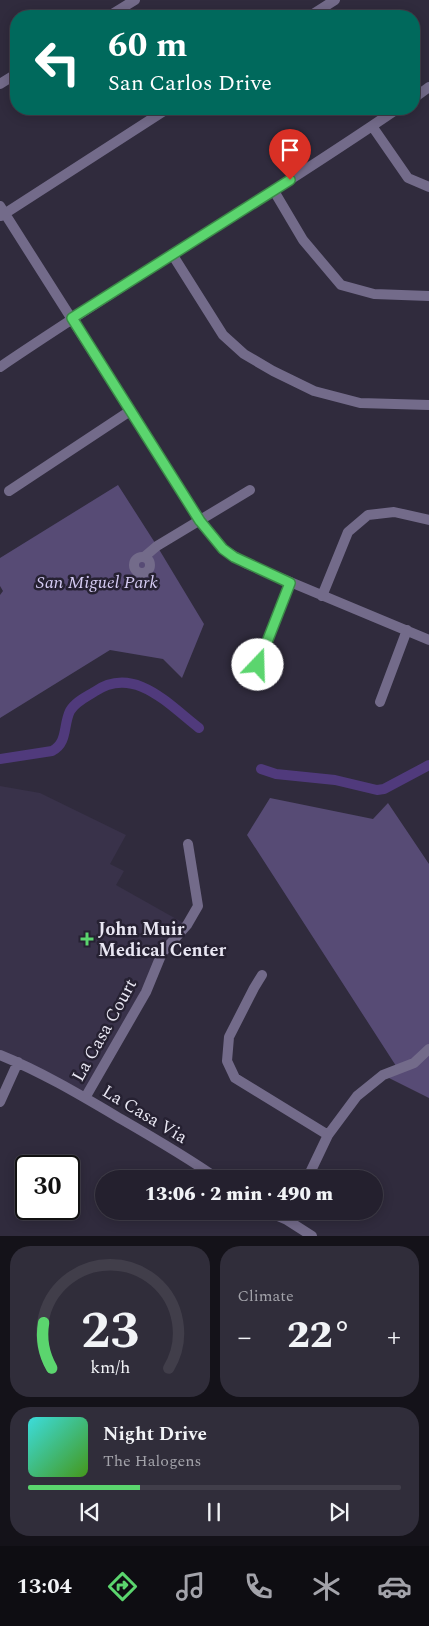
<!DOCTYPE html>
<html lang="en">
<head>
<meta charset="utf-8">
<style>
  body { margin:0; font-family:Spectral,serif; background:#302d3a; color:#f1f3f6; height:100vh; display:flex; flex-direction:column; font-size:19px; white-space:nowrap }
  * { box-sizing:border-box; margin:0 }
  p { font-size:16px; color:#a3a3aa }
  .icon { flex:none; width:28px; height:28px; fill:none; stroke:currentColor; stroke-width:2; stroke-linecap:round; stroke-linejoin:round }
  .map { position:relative; height:1236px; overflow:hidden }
  .drawer { display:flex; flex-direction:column; gap:10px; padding:10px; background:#141219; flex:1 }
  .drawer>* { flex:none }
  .guide { position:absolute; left:10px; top:10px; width:410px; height:105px; border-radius:20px; box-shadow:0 2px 12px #0003,0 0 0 1px #413e4a; background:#00695c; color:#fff; overflow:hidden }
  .speed { position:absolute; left:15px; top:1155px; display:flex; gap:10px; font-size:25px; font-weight:700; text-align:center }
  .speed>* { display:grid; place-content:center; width:65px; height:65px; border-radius:50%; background:#24202e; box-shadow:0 2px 12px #0003,0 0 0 1px #413e4a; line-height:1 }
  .speed .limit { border:2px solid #111; border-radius:8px; background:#fff; color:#111 }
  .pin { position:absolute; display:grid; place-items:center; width:42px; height:42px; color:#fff; margin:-51px -21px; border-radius:50% 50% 50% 0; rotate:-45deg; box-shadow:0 0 5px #0007 }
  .pin .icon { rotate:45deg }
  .me { position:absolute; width:55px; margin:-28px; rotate:21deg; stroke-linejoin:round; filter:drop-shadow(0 0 4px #0008) }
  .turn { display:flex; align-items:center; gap:18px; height:105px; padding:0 15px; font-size:22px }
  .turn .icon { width:65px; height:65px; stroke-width:2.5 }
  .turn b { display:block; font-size:35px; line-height:42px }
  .big { font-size:38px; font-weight:800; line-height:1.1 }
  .drawer .tile { flex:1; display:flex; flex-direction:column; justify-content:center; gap:8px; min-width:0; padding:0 18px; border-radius:20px; background:#302d3a }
  .drawer .dial { align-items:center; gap:0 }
  .dial svg { height:130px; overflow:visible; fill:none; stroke:#413e4a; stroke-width:7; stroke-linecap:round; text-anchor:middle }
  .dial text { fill:#f1f3f6; stroke:none }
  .song { display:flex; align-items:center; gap:15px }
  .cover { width:60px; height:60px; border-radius:8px; background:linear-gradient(135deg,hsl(180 70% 55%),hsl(100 70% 35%)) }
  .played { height:5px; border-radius:2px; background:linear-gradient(90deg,#5bd56e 30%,#413e4a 30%) }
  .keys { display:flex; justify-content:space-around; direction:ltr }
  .heat { display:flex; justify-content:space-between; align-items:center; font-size:28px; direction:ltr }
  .drawer .tiles { flex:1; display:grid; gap:10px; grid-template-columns:1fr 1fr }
  .tile:last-child { grid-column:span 2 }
  .trip { position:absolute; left:95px; top:1170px; width:288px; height:50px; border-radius:25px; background:#24202e; box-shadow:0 2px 12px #0003,0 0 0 1px #413e4a; font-weight:800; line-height:50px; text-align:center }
  .menu { display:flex; height:80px; justify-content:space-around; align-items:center; background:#0e0d12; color:#a3a3aa }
  .menu .icon { width:35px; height:35px }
  .menu .current { color:#5bd56e }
  .menu b { font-size:22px; color:#f1f3f6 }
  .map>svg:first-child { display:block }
  .built { fill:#39324a }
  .green { fill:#574b75 }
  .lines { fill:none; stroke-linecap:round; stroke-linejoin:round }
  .canal { stroke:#503a7c; stroke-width:10 }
  .minor { stroke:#736b8a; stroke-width:10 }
  .route-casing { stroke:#3b8a48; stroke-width:12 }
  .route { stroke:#5bd56e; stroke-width:9 }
  .poi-dot { fill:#5bd56e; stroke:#262132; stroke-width:2 }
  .labels { text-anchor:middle; stroke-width:5; stroke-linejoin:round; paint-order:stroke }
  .park-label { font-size:18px; font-style:italic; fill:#d5cbf3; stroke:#262132 }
  .poi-label { font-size:18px; font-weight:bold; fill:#e9e7f3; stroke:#262132; text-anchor:start }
  .street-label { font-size:18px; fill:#e9e7f3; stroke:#262132 }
</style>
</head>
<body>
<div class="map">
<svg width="429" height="1236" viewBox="0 0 429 1236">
  <rect width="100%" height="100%" fill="#302b3d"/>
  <path class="built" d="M0,786l40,7 86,42 -16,29 14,7 -8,14 71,40 -25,28 -77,145 -85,-43z"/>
  <path class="green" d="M118,485l39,61 47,78 -22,54 -19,-19 -53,-9 -110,68v-123l3,-4 -3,-5v-28z
    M270,798l103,21 15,-16 41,61v234l-46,-23 15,-6 -151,-234z"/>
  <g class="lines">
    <path class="canal" d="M0,759l52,-8c16,-8 11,-26 18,-40 5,-9 16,-14 24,-19 40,-28 75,13 105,36
      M261,769l15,5 59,6 42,10 7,-1 45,-24"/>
    <path class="minor" d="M109,16l26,-16
      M310,16l25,-16
      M0,84l16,-10
      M414,98l15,-11
      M372,126l36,52 21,9
      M274,191l29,49 38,45 33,9 55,2
      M0,206l200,315 23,28 24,15 182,76
      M1,216l166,-107
      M172,254l51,81 21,19 29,17 41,20 46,12 69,2
      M0,367c131,-89 267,-169 397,-258
      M9,491l121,-80
      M134 565a8 8 0 1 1 16 0a8 8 0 1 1-16 0Z
      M144,557l13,-11 93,-56
      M322,596l26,-64 20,-17 26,-3 35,8
      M258,665l32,-82
      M380,702l27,-72
      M262,975l-8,13 -25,49 -2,24 8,17 93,57
      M0,1055c42,17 82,41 121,64 33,19 66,38 97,60
      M85,1098l61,-106 16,-39 25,-28 11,-19 -10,-62
      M0,1102l18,-40
      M307,1179l21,-44 29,-39 26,-21 31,-12 15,-14
      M266,1211l21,9 25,16
      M287,1220l4,-9"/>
  </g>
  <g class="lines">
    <defs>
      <path id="route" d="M258,665l32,-82 -56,-26 -11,-8 -23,-28 -128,-203 218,-138"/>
    </defs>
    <use href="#route" class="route-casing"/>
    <use href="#route" class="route"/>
  </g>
  <path class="poi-dot" d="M84.5 931.5h5v5h5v5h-5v5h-5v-5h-5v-5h5z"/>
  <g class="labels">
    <g class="park-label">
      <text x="97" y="588">San Miguel Park</text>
    </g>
    <g class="poi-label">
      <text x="98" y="935">John Muir<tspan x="98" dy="21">Medical Center</tspan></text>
    </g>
    <g class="street-label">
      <text transform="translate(104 1030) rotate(-61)" y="6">La Casa Court</text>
      <text transform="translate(145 1114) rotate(31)" y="6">La Casa Via</text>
    </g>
  </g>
</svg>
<div class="speed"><div class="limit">30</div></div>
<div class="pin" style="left:290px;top:180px;background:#d93025"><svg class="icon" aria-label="arrive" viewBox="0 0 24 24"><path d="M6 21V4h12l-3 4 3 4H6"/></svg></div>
<svg class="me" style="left:258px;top:665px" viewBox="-20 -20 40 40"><circle r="19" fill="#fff"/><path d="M0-13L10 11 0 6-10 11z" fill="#5bd56e"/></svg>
<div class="trip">13:06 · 2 min · 490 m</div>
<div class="guide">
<div class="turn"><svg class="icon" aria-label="left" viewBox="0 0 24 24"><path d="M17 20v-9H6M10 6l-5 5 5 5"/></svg><div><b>60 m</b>San Carlos Drive</div></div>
</div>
</div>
<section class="drawer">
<div class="tiles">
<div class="tile dial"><svg viewBox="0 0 100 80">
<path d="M14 69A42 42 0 1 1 86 69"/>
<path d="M14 69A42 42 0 0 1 9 41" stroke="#5bd56e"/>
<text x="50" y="56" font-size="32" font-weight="700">23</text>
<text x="50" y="72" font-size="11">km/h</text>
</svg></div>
<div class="tile"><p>Climate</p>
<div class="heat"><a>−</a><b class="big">22°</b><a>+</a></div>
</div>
<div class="tile">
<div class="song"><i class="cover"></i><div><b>Night Drive</b><p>The Halogens</p></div></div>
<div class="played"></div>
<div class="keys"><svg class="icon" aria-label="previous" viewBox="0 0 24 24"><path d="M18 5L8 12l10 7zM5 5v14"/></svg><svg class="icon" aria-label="pause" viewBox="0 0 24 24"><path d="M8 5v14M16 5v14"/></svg><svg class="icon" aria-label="next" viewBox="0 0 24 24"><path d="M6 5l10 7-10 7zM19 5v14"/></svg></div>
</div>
</div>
</section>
<nav class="menu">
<b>13:04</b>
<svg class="icon current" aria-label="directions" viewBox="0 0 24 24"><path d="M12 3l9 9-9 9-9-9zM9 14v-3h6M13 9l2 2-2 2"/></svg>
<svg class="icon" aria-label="music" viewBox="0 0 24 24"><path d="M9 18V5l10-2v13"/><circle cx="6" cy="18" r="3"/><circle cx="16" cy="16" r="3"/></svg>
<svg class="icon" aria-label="phone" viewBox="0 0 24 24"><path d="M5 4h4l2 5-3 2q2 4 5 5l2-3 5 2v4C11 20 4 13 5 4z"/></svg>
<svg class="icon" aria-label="climate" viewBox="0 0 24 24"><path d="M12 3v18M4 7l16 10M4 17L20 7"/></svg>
<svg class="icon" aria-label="car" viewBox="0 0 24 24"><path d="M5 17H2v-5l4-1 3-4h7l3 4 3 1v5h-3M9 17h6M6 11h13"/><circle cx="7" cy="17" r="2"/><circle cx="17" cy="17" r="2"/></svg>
</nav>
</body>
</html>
